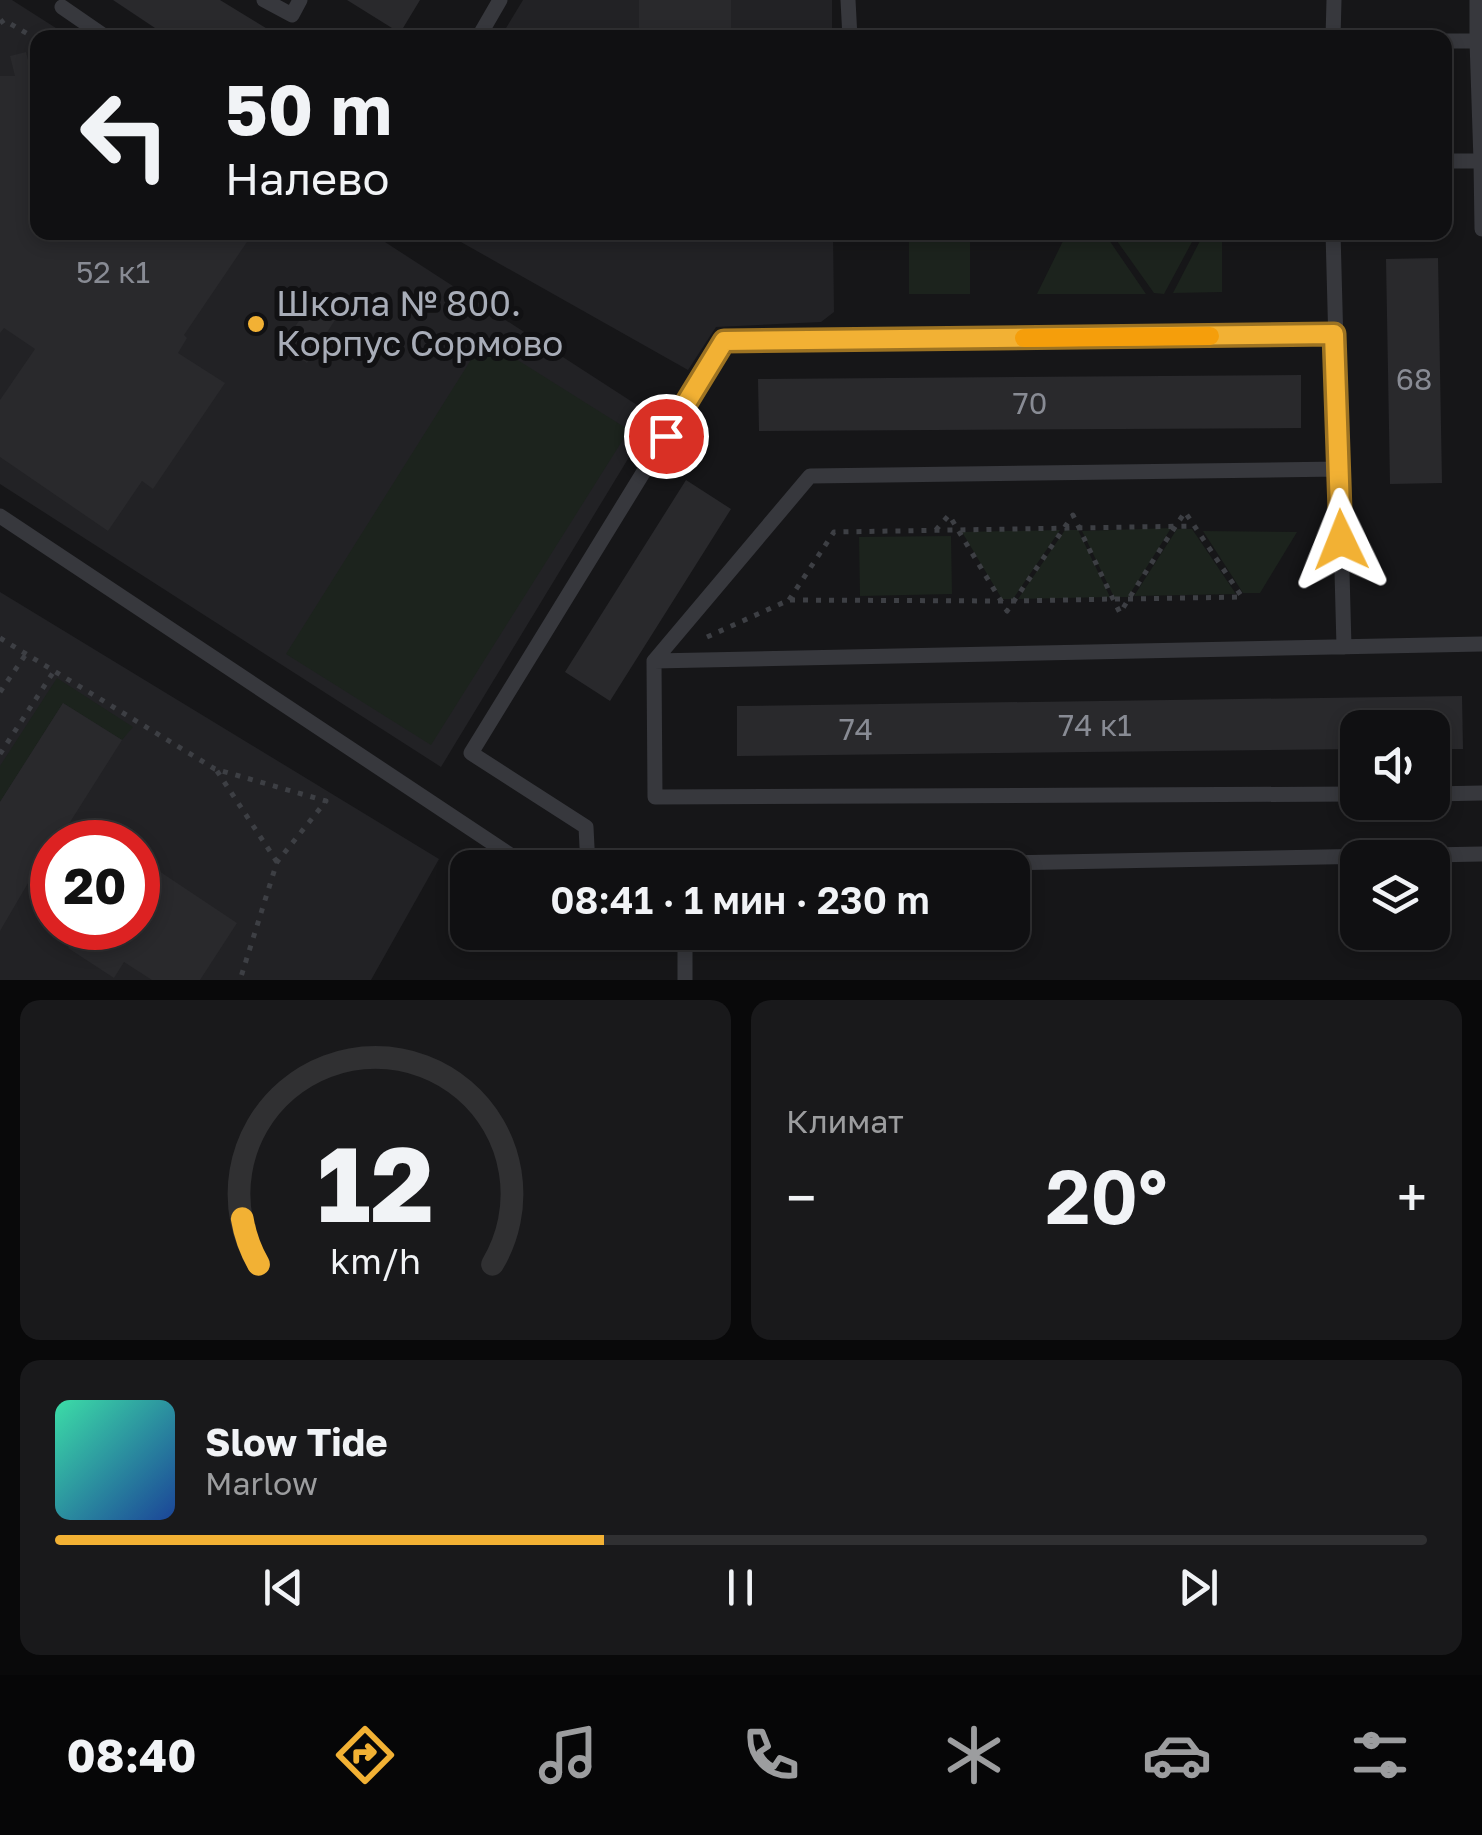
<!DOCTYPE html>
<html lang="ru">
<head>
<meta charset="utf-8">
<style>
  body { margin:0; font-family:"Golos Text",sans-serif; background:#19191b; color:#f1f3f6; height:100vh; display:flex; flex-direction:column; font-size:38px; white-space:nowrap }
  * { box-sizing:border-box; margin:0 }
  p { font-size:32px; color:#9c9d9f }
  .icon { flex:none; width:55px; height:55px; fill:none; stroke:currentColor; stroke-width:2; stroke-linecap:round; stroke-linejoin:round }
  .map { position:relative; height:980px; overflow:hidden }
  .side { display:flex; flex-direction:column; gap:20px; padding:20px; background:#09090a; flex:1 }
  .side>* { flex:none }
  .banner { position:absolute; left:30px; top:30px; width:1422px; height:210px; border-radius:20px; box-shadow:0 5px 15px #0003,0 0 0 2px #303032; background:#101012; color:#f1f3f6; overflow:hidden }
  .tools { position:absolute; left:1340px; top:710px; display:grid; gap:20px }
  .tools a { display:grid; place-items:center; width:110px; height:110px; border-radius:20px; background:#101012; box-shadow:0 5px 15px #0003,0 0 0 2px #303032; font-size:50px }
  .speed { position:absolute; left:30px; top:820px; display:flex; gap:20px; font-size:50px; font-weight:700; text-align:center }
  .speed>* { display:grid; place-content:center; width:130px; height:130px; border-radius:50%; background:#101012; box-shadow:0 5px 15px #0003,0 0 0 2px #303032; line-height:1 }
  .speed .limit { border:15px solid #d22; background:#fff; color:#111 }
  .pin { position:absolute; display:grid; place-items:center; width:85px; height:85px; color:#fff; margin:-42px; border:5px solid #fff; border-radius:50%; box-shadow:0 2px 10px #0007 }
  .me { position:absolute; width:110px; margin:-55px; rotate:358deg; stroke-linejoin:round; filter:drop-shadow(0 0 8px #0008) }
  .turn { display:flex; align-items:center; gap:35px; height:210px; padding:0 30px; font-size:45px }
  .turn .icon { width:130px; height:130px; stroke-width:2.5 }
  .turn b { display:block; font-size:70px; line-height:85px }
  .big { font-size:75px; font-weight:600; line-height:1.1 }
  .side .card { flex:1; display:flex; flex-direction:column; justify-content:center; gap:15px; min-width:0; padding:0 35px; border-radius:20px; background:#19191b }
  .side .dial { align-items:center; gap:0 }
  .dial svg { height:260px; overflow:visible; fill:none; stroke:#303032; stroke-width:7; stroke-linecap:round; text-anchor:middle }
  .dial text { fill:#f1f3f6; stroke:none }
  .song { display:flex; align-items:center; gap:30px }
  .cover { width:120px; height:120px; border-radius:15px; background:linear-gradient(135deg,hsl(160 70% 55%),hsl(220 70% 35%)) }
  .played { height:10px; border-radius:5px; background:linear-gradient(90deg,#f2b134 40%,#303032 40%) }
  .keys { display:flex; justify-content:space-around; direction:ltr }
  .heat { display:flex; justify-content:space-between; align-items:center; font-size:55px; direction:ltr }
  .side .tiles { flex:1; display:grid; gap:20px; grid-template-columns:1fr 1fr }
  .card:last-child { grid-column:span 2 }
  .trip { position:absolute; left:450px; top:850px; width:580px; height:100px; border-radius:20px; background:#101012; box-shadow:0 5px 15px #0003,0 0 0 2px #303032; font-weight:600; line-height:100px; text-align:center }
  .tab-bar { display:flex; height:160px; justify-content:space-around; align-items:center; background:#060607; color:#9c9d9f }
  .tab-bar .icon { width:70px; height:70px }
  .tab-bar .current { color:#f2b134 }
  .tab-bar b { font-size:45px; color:#f1f3f6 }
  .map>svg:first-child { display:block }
  .built { fill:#222225; fill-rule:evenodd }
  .green { fill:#1c231d }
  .building { fill:#29292c }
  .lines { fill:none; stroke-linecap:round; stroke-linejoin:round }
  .path { stroke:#3d3f44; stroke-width:5; stroke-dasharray:5 8; stroke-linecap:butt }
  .service { stroke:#37383d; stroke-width:15 }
  .route-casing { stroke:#9d7322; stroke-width:25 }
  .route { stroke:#f2b134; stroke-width:18 }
  .slow { stroke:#f59e0b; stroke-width:18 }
  .poi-dot { fill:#f2b134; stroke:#111113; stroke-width:4 }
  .labels { text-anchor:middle; stroke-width:10; stroke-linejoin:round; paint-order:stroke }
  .number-label { font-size:30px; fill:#888b94 }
  .poi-label { font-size:35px; fill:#a8adb8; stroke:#111113; text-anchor:start }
</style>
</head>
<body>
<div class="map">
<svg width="1482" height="980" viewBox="0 0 1482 980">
  <rect width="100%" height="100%" fill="#161618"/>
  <path class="built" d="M0,0h12l58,37 -32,1v194l333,1 283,183 -213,351 -441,-283z
    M523,0h309v37l-332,1z
    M445,233h388l1,79 -13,10 -105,5 -28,43z
    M0,592l439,267 -68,121h-371zM52,842h86v86h-86z"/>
  <path class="green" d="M1201,239h21v53l-49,1z
    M1109,240l37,54h-109l26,-53z
    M1193,240l-29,54 -10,-1 -37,-52z
    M909,242h61v52h-61z
    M484,339l145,91 -198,315 -145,-91z
    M1171,528l-43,69h-14l-32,-66z
    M1177,529h15l44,65 -102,2z
    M1060,530l-47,69h-11l-40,-67z
    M1065,530h13l32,67 -92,2z
    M1203,531l94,1 -37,61h-17z
    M951,536l1,58 -92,2 -1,-59z
    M57,678l76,49 -11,13 -59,-37 -63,99v-36z"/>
  <path class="building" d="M113,0h107l62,38h-112z
    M347,0h73l-20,33z
    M639,0h92v31h53l-1,7h-99v-9l-45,1z
    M26,52l4,16 8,-2v166h210l1,7 -65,96 3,3 -9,15 47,30 -72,106 -11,-8 -34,50 -108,-74v-57l35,-51 -31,-21 -4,5v-257h15l-5,-20z
    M1438,258l4,225 -52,1 -4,-225z
    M311,303l24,17 -28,43 -25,-17z
    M1301,375v53l-542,3 -1,-52z
    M686,480l45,29 -121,192 -45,-29z
    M1462,696l1,53h-31v-21h-74v21l-621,7v-50z
    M63,703l59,37 -62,98 7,4h-15l-52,89v-129z
    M138,857l99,66 -37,57h-48l-28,-18 -10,16 -46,-30 14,-20h56z"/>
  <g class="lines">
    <path class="path" d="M0,23l4,-3 34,20
      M789,600l45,-68 360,-6
      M707,637l82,-37 212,1h13l99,-2h16l113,-2 -57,-85c-22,33 -44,67 -65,101l-7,-14 -40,-84 -59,86 -7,10 -6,-10 -52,-86 -14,16
      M0,638l215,131 111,32 -49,61 -37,118
      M0,692l26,-38
      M0,754l54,-83
      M217,771l60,91"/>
    <path class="service" d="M264,0l28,15 8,-15
      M848,0l2,38
      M62,7l45,31
      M478,38l22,-38
      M1333,38l1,-38
      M1445,41h32v-41
      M1445,161h36l-4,-120
      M1481,161l1,68
      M1333,232l11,415
      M1339,469l-529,7 -156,185 1,136 703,-3
      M0,516l527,350 100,2
      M654,661l828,-17
      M1432,794l50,-1
      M588,867l-2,-40 -115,-74 253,-412 610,-7
      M735,868l747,-14
      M685,932v48"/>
  </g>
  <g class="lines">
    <defs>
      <path id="route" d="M666,436l58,-95 610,-7 7,206"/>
    </defs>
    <use href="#route" class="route-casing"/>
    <use href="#route" class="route"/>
    <path class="slow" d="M1024,338l186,-2"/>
  </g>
  <circle class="poi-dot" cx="256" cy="324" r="10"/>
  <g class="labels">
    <g class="number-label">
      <text x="113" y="283">52 к1</text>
      <text x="1414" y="390">68</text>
      <text x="1030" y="414">70</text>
      <text x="1095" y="736">74 к1</text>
      <text x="856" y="740">74</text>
    </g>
    <g class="poi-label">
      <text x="276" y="316">Школа № 800.<tspan x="276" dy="40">Корпус Сормово</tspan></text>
    </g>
  </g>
</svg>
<div class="tools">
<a><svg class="icon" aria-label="sound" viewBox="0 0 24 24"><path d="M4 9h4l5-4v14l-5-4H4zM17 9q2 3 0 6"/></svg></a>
<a><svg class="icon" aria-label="layers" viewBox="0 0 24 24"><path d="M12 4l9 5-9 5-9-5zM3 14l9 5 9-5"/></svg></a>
</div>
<div class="speed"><div class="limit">20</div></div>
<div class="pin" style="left:666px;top:436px;background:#d93025"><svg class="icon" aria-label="arrive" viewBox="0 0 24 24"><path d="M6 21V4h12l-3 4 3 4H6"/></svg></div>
<svg class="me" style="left:1341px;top:540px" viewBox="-20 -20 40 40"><path d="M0-17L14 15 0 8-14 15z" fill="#f2b134" stroke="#fff" stroke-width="4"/></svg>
<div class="trip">08:41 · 1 мин · 230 m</div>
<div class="banner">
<div class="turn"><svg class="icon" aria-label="left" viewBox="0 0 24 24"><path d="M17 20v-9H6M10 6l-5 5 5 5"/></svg><div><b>50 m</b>Налево</div></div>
</div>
</div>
<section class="side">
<div class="tiles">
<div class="card dial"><svg viewBox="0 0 100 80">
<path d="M14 69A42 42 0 1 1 86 69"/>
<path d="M14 69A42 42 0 0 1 9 55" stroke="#f2b134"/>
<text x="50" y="56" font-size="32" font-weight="700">12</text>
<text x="50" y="72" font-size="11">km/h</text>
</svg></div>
<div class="card"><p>Климат</p>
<div class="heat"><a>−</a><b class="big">20°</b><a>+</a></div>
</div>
<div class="card">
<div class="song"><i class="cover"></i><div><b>Slow Tide</b><p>Marlow</p></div></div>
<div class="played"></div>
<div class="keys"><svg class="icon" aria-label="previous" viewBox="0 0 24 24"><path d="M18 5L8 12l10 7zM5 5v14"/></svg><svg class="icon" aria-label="pause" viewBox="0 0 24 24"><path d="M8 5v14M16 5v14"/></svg><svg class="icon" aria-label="next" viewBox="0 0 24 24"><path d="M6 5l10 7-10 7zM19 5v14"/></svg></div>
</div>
</div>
</section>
<nav class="tab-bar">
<b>08:40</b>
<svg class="icon current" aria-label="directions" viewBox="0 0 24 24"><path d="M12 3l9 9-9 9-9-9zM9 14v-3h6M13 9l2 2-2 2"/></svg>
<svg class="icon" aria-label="music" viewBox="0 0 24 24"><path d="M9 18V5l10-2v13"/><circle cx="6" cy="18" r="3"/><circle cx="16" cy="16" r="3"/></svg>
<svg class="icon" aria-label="phone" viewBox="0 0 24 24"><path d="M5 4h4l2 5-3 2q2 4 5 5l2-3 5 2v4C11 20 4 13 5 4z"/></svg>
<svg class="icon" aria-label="climate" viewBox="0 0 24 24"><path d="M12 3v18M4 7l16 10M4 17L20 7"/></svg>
<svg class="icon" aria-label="car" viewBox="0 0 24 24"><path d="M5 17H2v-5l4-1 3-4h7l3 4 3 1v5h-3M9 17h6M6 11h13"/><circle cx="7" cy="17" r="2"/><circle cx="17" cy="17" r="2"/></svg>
<svg class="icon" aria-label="filters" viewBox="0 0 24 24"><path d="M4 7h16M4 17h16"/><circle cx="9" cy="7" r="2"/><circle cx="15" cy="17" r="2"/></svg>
</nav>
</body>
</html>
